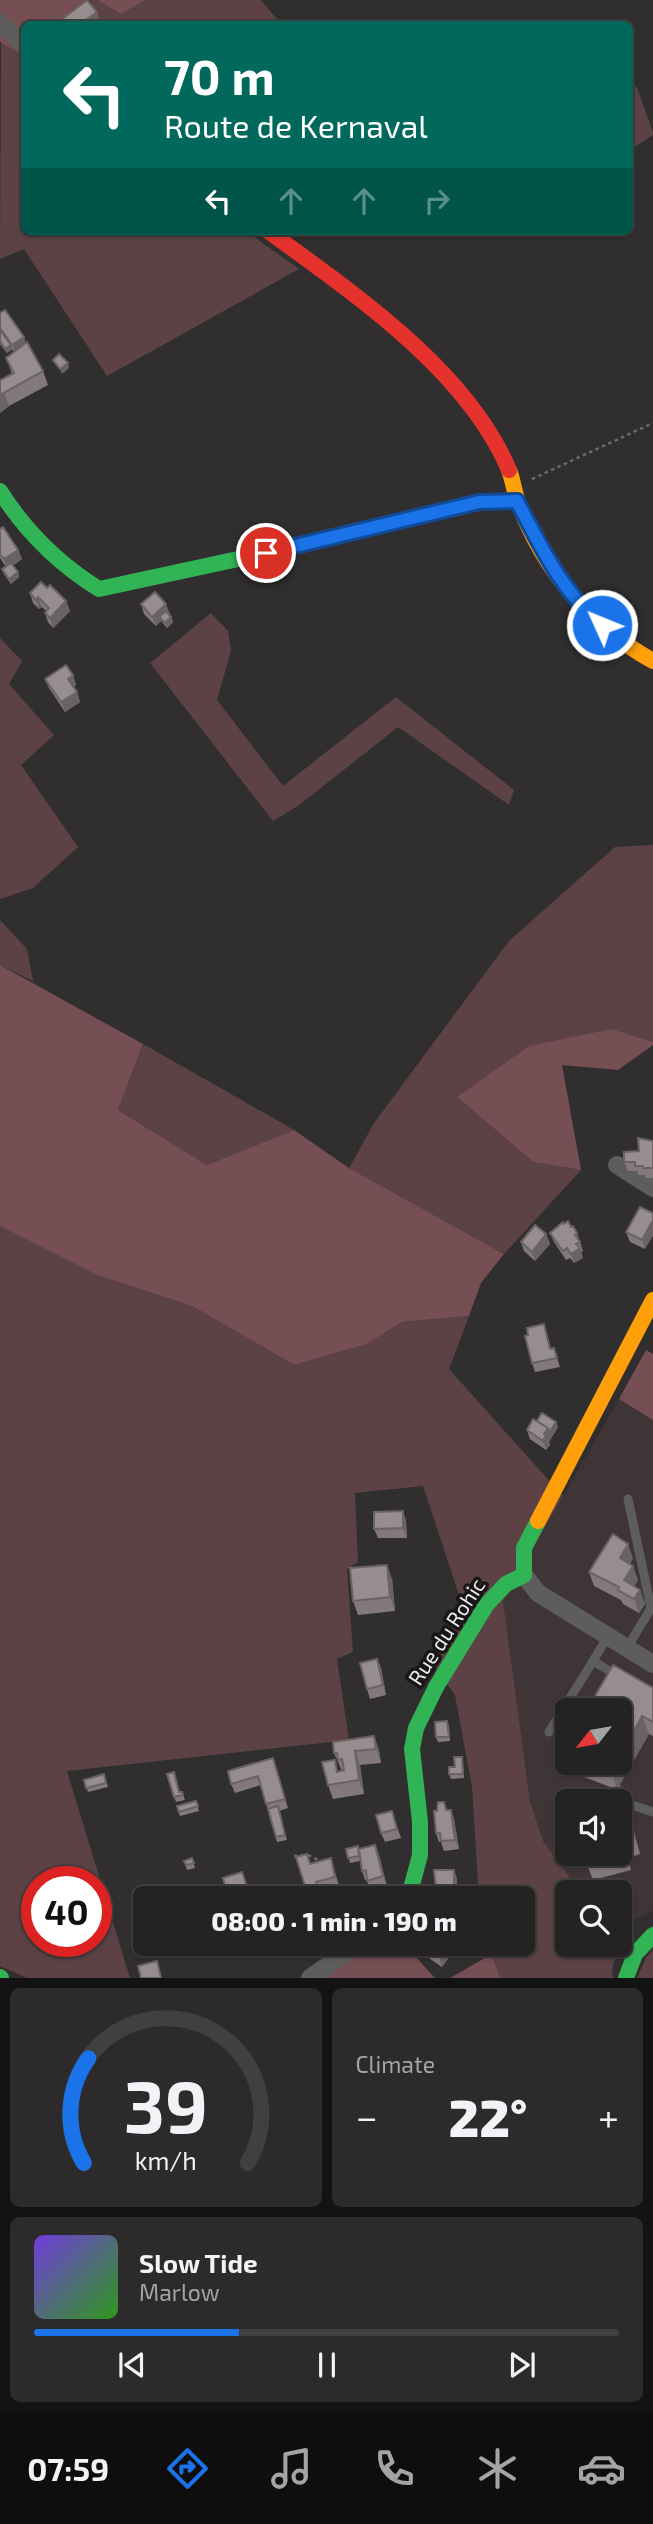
<!DOCTYPE html>
<html lang="en">
<head>
<meta charset="utf-8">
<style>
  body { margin:0; font-family:"Exo 2",sans-serif; background:#2c2a2a; color:#f1f3f6; height:100vh; display:flex; flex-direction:column; font-size:26px; white-space:nowrap }
  * { box-sizing:border-box; margin:0 }
  p { font-size:23px; color:#a3a4a5 }
  .icon { flex:none; width:38px; height:38px; fill:none; stroke:currentColor; stroke-width:2; stroke-linecap:round; stroke-linejoin:round }
  .map { position:relative; height:1978px; overflow:hidden }
  .side { display:flex; flex-direction:column; gap:10px; padding:10px; background:#141313; flex:1 }
  .side>* { flex:none }
  .hud { position:absolute; left:21px; top:21px; width:612px; height:214px; border-radius:10px; box-shadow:0 2px 5px #0004,0 0 0 2px #413f40; background:#00695c; color:#fff; overflow:hidden }
  .needle { width:46px; rotate:239deg }
  .controls { position:absolute; left:555px; top:1698px; display:grid; gap:14px }
  .controls a { display:grid; place-items:center; width:77px; height:77px; border-radius:10px; background:#242222; box-shadow:0 2px 5px #0004,0 0 0 2px #413f40; font-size:35px }
  .speed { position:absolute; left:21px; top:1866px; display:flex; gap:14px; font-size:35px; font-weight:700; text-align:center }
  .speed>* { display:grid; place-content:center; width:91px; height:91px; border-radius:50%; background:#242222; box-shadow:0 2px 5px #0004,0 0 0 2px #413f40; line-height:1 }
  .speed .limit { border:10px solid #d22; background:#fff; color:#111 }
  .pin { position:absolute; display:grid; place-items:center; width:60px; height:60px; color:#fff; margin:-30px; border:4px solid #fff; border-radius:50%; box-shadow:0 2px 7px #0007 }
  .me { position:absolute; width:77px; margin:-38px; rotate:314deg; stroke-linejoin:round; filter:drop-shadow(0 0 5px #0008) }
  .turn { display:flex; align-items:center; gap:24px; height:147px; padding:0 28px; font-size:32px }
  .turn .icon { width:91px; height:91px; stroke-width:2.5 }
  .turn b { display:block; font-size:49px; line-height:60px }
  .lanes { display:flex; align-items:center; height:66px; padding:0 28px; background:#0003; justify-content:center; gap:35px; direction:ltr }
  .lanes .off { opacity:.35 }
  .big { font-size:52px; font-weight:800; line-height:1.1 }
  .side .widget { flex:1; display:flex; flex-direction:column; justify-content:center; gap:10px; min-width:0; padding:0 24px; border-radius:10px; background:#2c2a2a }
  .side .dial { align-items:center; gap:0 }
  .dial svg { height:182px; overflow:visible; fill:none; stroke:#413f40; stroke-width:7; stroke-linecap:round; text-anchor:middle }
  .dial text { fill:#f1f3f6; stroke:none }
  .song { display:flex; align-items:center; gap:21px }
  .cover { width:84px; height:84px; border-radius:10px; background:linear-gradient(135deg,hsl(260 70% 55%),hsl(110 70% 35%)) }
  .played { height:7px; border-radius:4px; background:linear-gradient(90deg,#1a73e8 35%,#413f40 35%) }
  .keys { display:flex; justify-content:space-around; direction:ltr }
  .heat { display:flex; justify-content:space-between; align-items:center; font-size:38px; direction:ltr }
  .side .tiles { flex:1; display:grid; gap:10px; grid-template-columns:1fr 1fr }
  .widget:last-child { grid-column:span 2 }
  .trip { position:absolute; left:133px; top:1886px; width:402px; height:70px; border-radius:10px; background:#242222; box-shadow:0 2px 5px #0004,0 0 0 2px #413f40; font-weight:800; line-height:70px; text-align:center }
  .menu { display:flex; height:112px; justify-content:space-around; align-items:center; background:#0e0e0e; color:#a3a4a5 }
  .menu .icon { width:49px; height:49px }
  .menu .current { color:#1a73e8 }
  .menu b { font-size:32px; color:#f1f3f6 }
  .map>svg:first-child { display:block }
  .built { fill:#3f3536; fill-rule:evenodd }
  .green { fill:#5c4245; fill-rule:evenodd }
  .forest { fill:#764f54 }
  .lines { fill:none; stroke-linecap:round; stroke-linejoin:round }
  .path { stroke:#6c6a6a; stroke-width:2.5; stroke-dasharray:3.5 3.5; stroke-linecap:butt }
  .lane { stroke:#5e5d5d; stroke-width:9 }
  .street { stroke:#5e5d5d; stroke-width:18 }
  .fast { stroke:#30b455; stroke-width:16 }
  .slow { stroke:#ff9f0a; stroke-width:16 }
  .jam { stroke:#e5322d; stroke-width:16 }
  .wall { fill:#83797a }
  .shaded-wall { fill:#6a6363 }
  .building { fill:#988d8e; stroke:#6a6363; stroke-width:2 }
  .route-casing { stroke:#114b97; stroke-width:18 }
  .route { stroke:#1a73e8; stroke-width:12 }
  .labels { text-anchor:middle; stroke-width:7; stroke-linejoin:round; paint-order:stroke }
  .street-label { font-size:21px; fill:#eeecec; stroke:#181616 }
</style>
</head>
<body>
<div class="map">
<svg width="653" height="1978" viewBox="0 0 653 1978">
  <rect width="100%" height="100%" fill="#302e2e"/>
  <path class="built" d="M619,1399l34,21v491l-20,9 -13,-8v-20h-32l-14,-9 -31,-42 -13,-40 -27,-200zM567,1710h53v52h-53zM567,1801h53v52h-53z"/>
  <path class="green" d="M91,0h6l24,14 25,-14h115l20,24h-222z
    M1,41l20,13 3,-3v180h222l53,38 -192,107 -83,-127 -24,10z
    M630,79l7,9 16,44v3l-23,15z
    M211,613l17,18 3,20 -14,49 66,86 113,-89 118,93 -5,15 -111,-78 -100,79 -25,15 -123,-158z
    M0,638l22,23 -13,23 45,51 -33,30 57,82 -45,41 -33,11z
    M653,845v197l-41,-13 -155,68 76,65 48,8 -77,84 -155,-86 25,-45 135,-182 106,-94z
    M0,920l27,29 6,32 -33,-16z
    M143,1044l151,86 -87,35 -89,-55z
    M0,1226l97,49 95,31 102,59 73,-21 35,-22 67,-6 -20,53 114,127 -60,105 27,200 13,40 31,42 14,9h-21v52h52l-7,26 1,8h-113l-12,-34h35v-45h-44l-7,-112 -17,-92 -23,-32 32,-53 -41,-124 -68,7 3,69 -11,7 6,83 -16,7 12,81 -282,31 63,207h-103l-27,-12zM37,1881h59v60h-59z
    M620,1912l13,8 -13,24z
    M653,1950v28h-16l10,-22z"/>
  <path class="forest" d="M0,0h90l-31,24h-35v27l-3,3 -21,-12z
    M97,0h49l-25,14z
    M0,965l143,79 -25,66 89,55 87,-35 55,38 155,86 -23,29 -12,33 -67,6 -35,22 -73,21 -102,-59 -95,-31 -97,-49z
    M612,1029l41,13v3l-35,25 -56,-5 19,105 -48,-8 -76,-65 72,-51z
    M646,1350l7,4v66l-34,-21z
    M372,1944h32l31,34h-114z
    M483,1944h5l12,34h-50l35,-20z"/>
  <g class="lines">
    <path class="path" d="M532,479l121,-56
      M294,1856l14,-1 10,5
      M330,1889l7,10"/>
    <path class="lane" d="M608,1636l-15,25 25,15
      M627,1648l24,-40 -23,-109
      M549,1732l44,-71
      M620,1801l33,11"/>
    <path class="street" d="M0,23l24,22
      M617,1165l36,23
      M524,1575l14,18 115,71
      M310,1978l49,-34"/>
    <path class="fast" d="M0,491c26,41 57,72 99,98l167,-36 143,-34
      M404,1899l8,-14 8,-30v-33l-8,-73 4,-21 20,-41 51,-83 19,-20 18,-9v-27l14,-27
      M0,1977l1,1
      M626,1978l9,-24 18,-19"/>
    <path class="slow" d="M509,470c4,10 5,21 9,32 25,67 72,124 135,159
      M538,1521l115,-221"/>
    <path class="jam" d="M268,231c85,62 199,139 241,239
      M409,519l70,-17 38,-1"/>
  </g>
  <path class="wall" d="M0,313l26,30 17,28 5,14 -39,21 -9,7v-33l12,-6 -6,-16 8,-6 -2,-3 -5,4 -7,-9z
    M0,529l18,21 4,9 -10,7 6,6 1,5 -8,7 -7,-10 -2,-5 4,-2 -6,-9z
    M47,588l19,13 4,10 -17,17 -5,-6 -3,-9 1,-2 -4,-4 -3,2 -6,-6 -3,-10z
    M141,604l29,10 3,8 -6,6 -6,-7 -5,5 -12,-12z
    M73,675l3,10 -3,2 4,5 3,10 -15,10 -16,-24 -4,-9z
    M653,1141v37h-7l-1,-3h-6l-2,-4h-9l-4,-9z
    M640,1207l5,42 -15,-7 -4,-10z
    M571,1227l6,6 6,18 -2,1 2,6 -9,5 -4,-5 -4,2 -12,-18 -4,-9z
    M546,1234l4,10 -15,17 -11,-10 -3,-9z
    M544,1324l7,25 3,-1 6,19 -25,5 -3,-9 -4,-28z
    M537,1421l21,6 -9,15 1,3 -4,5 -16,-11 -3,-9z
    M403,1511l3,10 1,17h-29l-4,-9z
    M633,1558l-3,6 8,16 -4,6 6,4 5,14 -6,9 -16,-9 -2,-4 -27,-14 -5,-14z
    M392,1579l3,32 -37,4 -5,-14z
    M377,1659l4,9 5,27 -16,4 -3,-10z
    M653,1688v48l-4,-2 -30,52h1l7,18 13,50 -12,4 3,12 -38,10 -7,-18 34,-9v-52l-7,-13 -42,-16 -4,-10h53z
    M449,1725l1,16 -12,1 -2,-5z
    M374,1736l5,14 2,13 -21,2 4,29 -31,5 -5,-14 11,-14h3l-8,-18z
    M273,1758l15,50 -9,3 8,29 -10,2 -16,-57 -26,8 -4,-9z
    M463,1762l1,16 -13,1 -2,-5 6,-7z
    M104,1774l4,13 -20,5 -4,-12z
    M167,1774l13,18h2l3,8 -9,2z
    M196,1801l3,10 -19,5 -3,-10z
    M444,1802l3,8h4l3,9 5,30 -15,2 -3,-9h-2l-3,-9 1,-22z
    M392,1811l9,27 -16,4 -4,-9z
    M375,1845l12,41 -17,5 -3,-11h-2l-3,-9 -2,-10 -10,2 -4,-14h13z
    M192,1858l3,10 -8,2 -3,-9z
    M331,1858l8,28 -19,5 2,8h-14l3,-35z
    M454,1870l3,9v19h-18l-3,-9z
    M242,1872l9,27h-31l8,-3z
    M419,1944h30l3,9 -10,14 -19,-13z
    M464,1944h14v2l-11,5z"/>
  <path class="shaded-wall" d="M97,12l3,9 -4,3h-16z
    M24,337l3,9 -11,8 -4,-9z
    M11,345l1,5 -5,3 -2,-4z
    M68,363l1,5 -7,6 -2,-5z
    M4,393l5,13 -9,7v-18z
    M18,550l4,9 -15,10 -3,-10z
    M18,572l1,5 -8,7 -2,-5z
    M38,597l4,10 -3,2 -3,-9z
    M66,601l4,10 -17,17 -3,-10z
    M166,604l4,10 -7,6 -4,-3 2,4 -5,5 -4,-9z
    M171,617l2,5 -6,6 -2,-5z
    M73,675l3,10 -5,3 -3,-9z
    M77,692l3,10 -15,10 -4,-10z
    M653,1220v16l-8,13 -3,-9z
    M546,1234l4,10 -15,17 -3,-9z
    M580,1248l3,10 -9,5 -3,-9z
    M556,1422l2,5 -7,11 -2,-5z
    M548,1428l3,10 -2,4 1,3 -4,5 -3,-9 1,-7z
    M403,1511l3,10 1,17 -4,-10z
    M628,1544l5,14 -8,14 -5,-14z
    M387,1565l5,14 3,32 -5,-14z
    M633,1566l5,14 -8,14 -6,-14z
    M640,1590l5,14 -6,9 -5,-14z
    M377,1659l4,9 5,27 -3,-10z
    M642,1716l7,18 -32,55 -6,-18 5,-9h4v-6z
    M374,1736l5,14 2,13 -5,-14z
    M355,1751l5,14 4,29 -5,-14z
    M620,1786l7,18 13,50 -6,-18z
    M451,1810l3,9 5,30 -4,-9z
    M375,1845l4,9 8,32 -4,-10z
    M620,1845l5,17 -5,5 2,5 -7,-18 5,-1z
    M454,1870l3,9v19l-3,-9z
    M448,1944h1l3,9 -10,14 -3,-10z"/>
  <path class="building" d="M87,0l10,12 -17,12h-15l-4,-4z
    M5,310l19,27 -12,8 -12,-17v-15z
    M0,330l11,15 -6,4 -5,-8z
    M27,342l16,29 -43,24v-15l14,-7 -8,-15z
    M59,354l9,9 -8,6 -7,-9z
    M3,527l15,23 -14,9 -4,-5v-25z
    M11,563l7,9 -9,7 -7,-10z
    M41,582l6,6 3,-3 16,16 -16,17 -5,-5 4,-5 -11,-11 -2,3 -6,-7z
    M155,592l11,12 -14,13 -11,-13z
    M166,611l5,6 -6,6 -6,-6z
    M66,665l7,10 -5,4 9,13 -16,10 -16,-23z
    M638,1138l15,3v27h-10v-2h-8v-4h-11v-10l15,-1z
    M640,1207l13,6v7l-11,20 -16,-8z
    M568,1221l3,6 2,-1 4,7 -2,2 5,7 -4,2 4,4 -9,6 -4,-6 -4,3 -13,-18 13,-11 1,2z
    M535,1225l11,9 -14,18 -11,-10z
    M544,1324l6,25 4,-1 3,10 -25,5 -7,-27 3,-1 -1,-7z
    M542,1413l14,9 -7,11 -1,-5 -11,-7z
    M533,1419l15,9 -4,6 2,1 -3,6 -16,-11z
    M403,1511v17l-29,1v-17z
    M613,1534l15,10 -8,14 13,8 -9,14 16,10 -6,9 -16,-9 1,-3 -30,-15z
    M387,1565l3,32 -37,4 -3,-33z
    M377,1659l6,26 -16,4 -7,-26z
    M613,1665l40,23v34l-11,-6 -22,40v-46h-33z
    M447,1721l2,16h-13l-1,-15z
    M374,1736l2,13 -21,2 4,29 -31,5 -6,-23 13,-2 2,12 7,-2 -2,-11 -4,1 -1,-7h-3l-1,-11z
    M454,1757h8l1,17h-14v-7h6z
    M273,1758l12,41 -19,5 -8,-28 -27,8 -3,-13z
    M587,1762h29l-5,9z
    M174,1772l5,20h3l1,3 -9,2 -7,-23z
    M104,1774l2,9 -20,5 -2,-8z
    M620,1786l14,50 -13,4 1,3h-2v-42l-51,-1z
    M196,1801l2,5 -19,6 -2,-6z
    M438,1802h6l2,8h5l4,30 -14,1 -1,-8h-4l-2,-22h3z
    M278,1806l7,29 -9,2 -8,-28z
    M392,1811l5,18 -16,4 -5,-18z
    M375,1845l8,31 -16,5 -1,-11 -4,1 -3,-22z
    M358,1846l1,10 -11,2 -2,-9z
    M584,1853h31l-29,9z
    M307,1854l3,10 21,-6 4,19 -19,5 4,13 -11,4 -13,-42z
    M627,1856l2,9 -9,2 4,-10z
    M192,1858l2,5 -8,2 -2,-4z
    M434,1870h20v19h-18z
    M242,1872l6,18 -11,4 2,5h-19l8,-3 -5,-18z
    M420,1944h28l-9,13z
    M157,1961l4,17h-20l-3,-12z"/>
  <g class="lines">
    <defs>
      <path id="route" d="M266,553l213,-51 38,-1c24,46 45,91 85,124"/>
    </defs>
    <use href="#route" class="route-casing"/>
    <use href="#route" class="route"/>
  </g>
  <g class="labels">
    <g class="street-label">
      <text transform="translate(447 1632) rotate(-57)" y="7">Rue du Rohic</text>
    </g>
  </g>
</svg>
<div class="controls">
<a><svg class="needle" viewBox="-14 -14 28 28"><path d="M0-13l5 13h-10z" fill="#e53935"/><path d="M0 13l5-13h-10z" fill="#a3a4a5"/></svg></a>
<a><svg class="icon" aria-label="sound" viewBox="0 0 24 24"><path d="M4 9h4l5-4v14l-5-4H4zM17 9q2 3 0 6"/></svg></a>
<a><svg class="icon" aria-label="search" viewBox="0 0 24 24"><circle cx="10" cy="10" r="6"/><path d="M15 15l6 6"/></svg></a>
</div>
<div class="speed"><div class="limit">40</div></div>
<div class="pin" style="left:266px;top:553px;background:#d93025"><svg class="icon" aria-label="arrive" viewBox="0 0 24 24"><path d="M6 21V4h12l-3 4 3 4H6"/></svg></div>
<svg class="me" style="left:602px;top:625px" viewBox="-20 -20 40 40"><circle r="17" fill="#1a73e8" stroke="#fff" stroke-width="3"/><path d="M0-11L8 9 0 5-8 9z" fill="#fff"/></svg>
<div class="trip">08:00 · 1 min · 190 m</div>
<div class="hud">
<div class="turn"><svg class="icon" aria-label="left" viewBox="0 0 24 24"><path d="M17 20v-9H6M10 6l-5 5 5 5"/></svg><div><b>70 m</b>Route de Kernaval</div></div>
<div class="lanes"><svg class="icon" aria-label="left" viewBox="0 0 24 24"><path d="M17 20v-9H6M10 6l-5 5 5 5"/></svg><svg class="icon off" aria-label="ahead" viewBox="0 0 24 24"><path d="M12 20V5M6 11l6-6 6 6"/></svg><svg class="icon off" aria-label="ahead" viewBox="0 0 24 24"><path d="M12 20V5M6 11l6-6 6 6"/></svg><svg class="icon off" aria-label="right" viewBox="0 0 24 24"><path d="M7 20v-9h11M14 6l5 5-5 5"/></svg></div>
</div>
</div>
<section class="side">
<div class="tiles">
<div class="widget dial"><svg viewBox="0 0 100 80">
<path d="M14 69A42 42 0 1 1 86 69"/>
<path d="M14 69A42 42 0 0 1 16 23" stroke="#1a73e8"/>
<text x="50" y="56" font-size="32" font-weight="700">39</text>
<text x="50" y="72" font-size="11">km/h</text>
</svg></div>
<div class="widget"><p>Climate</p>
<div class="heat"><a>−</a><b class="big">22°</b><a>+</a></div>
</div>
<div class="widget">
<div class="song"><i class="cover"></i><div><b>Slow Tide</b><p>Marlow</p></div></div>
<div class="played"></div>
<div class="keys"><svg class="icon" aria-label="previous" viewBox="0 0 24 24"><path d="M18 5L8 12l10 7zM5 5v14"/></svg><svg class="icon" aria-label="pause" viewBox="0 0 24 24"><path d="M8 5v14M16 5v14"/></svg><svg class="icon" aria-label="next" viewBox="0 0 24 24"><path d="M6 5l10 7-10 7zM19 5v14"/></svg></div>
</div>
</div>
</section>
<nav class="menu">
<b>07:59</b>
<svg class="icon current" aria-label="directions" viewBox="0 0 24 24"><path d="M12 3l9 9-9 9-9-9zM9 14v-3h6M13 9l2 2-2 2"/></svg>
<svg class="icon" aria-label="music" viewBox="0 0 24 24"><path d="M9 18V5l10-2v13"/><circle cx="6" cy="18" r="3"/><circle cx="16" cy="16" r="3"/></svg>
<svg class="icon" aria-label="phone" viewBox="0 0 24 24"><path d="M5 4h4l2 5-3 2q2 4 5 5l2-3 5 2v4C11 20 4 13 5 4z"/></svg>
<svg class="icon" aria-label="climate" viewBox="0 0 24 24"><path d="M12 3v18M4 7l16 10M4 17L20 7"/></svg>
<svg class="icon" aria-label="car" viewBox="0 0 24 24"><path d="M5 17H2v-5l4-1 3-4h7l3 4 3 1v5h-3M9 17h6M6 11h13"/><circle cx="7" cy="17" r="2"/><circle cx="17" cy="17" r="2"/></svg>
</nav>
</body>
</html>
